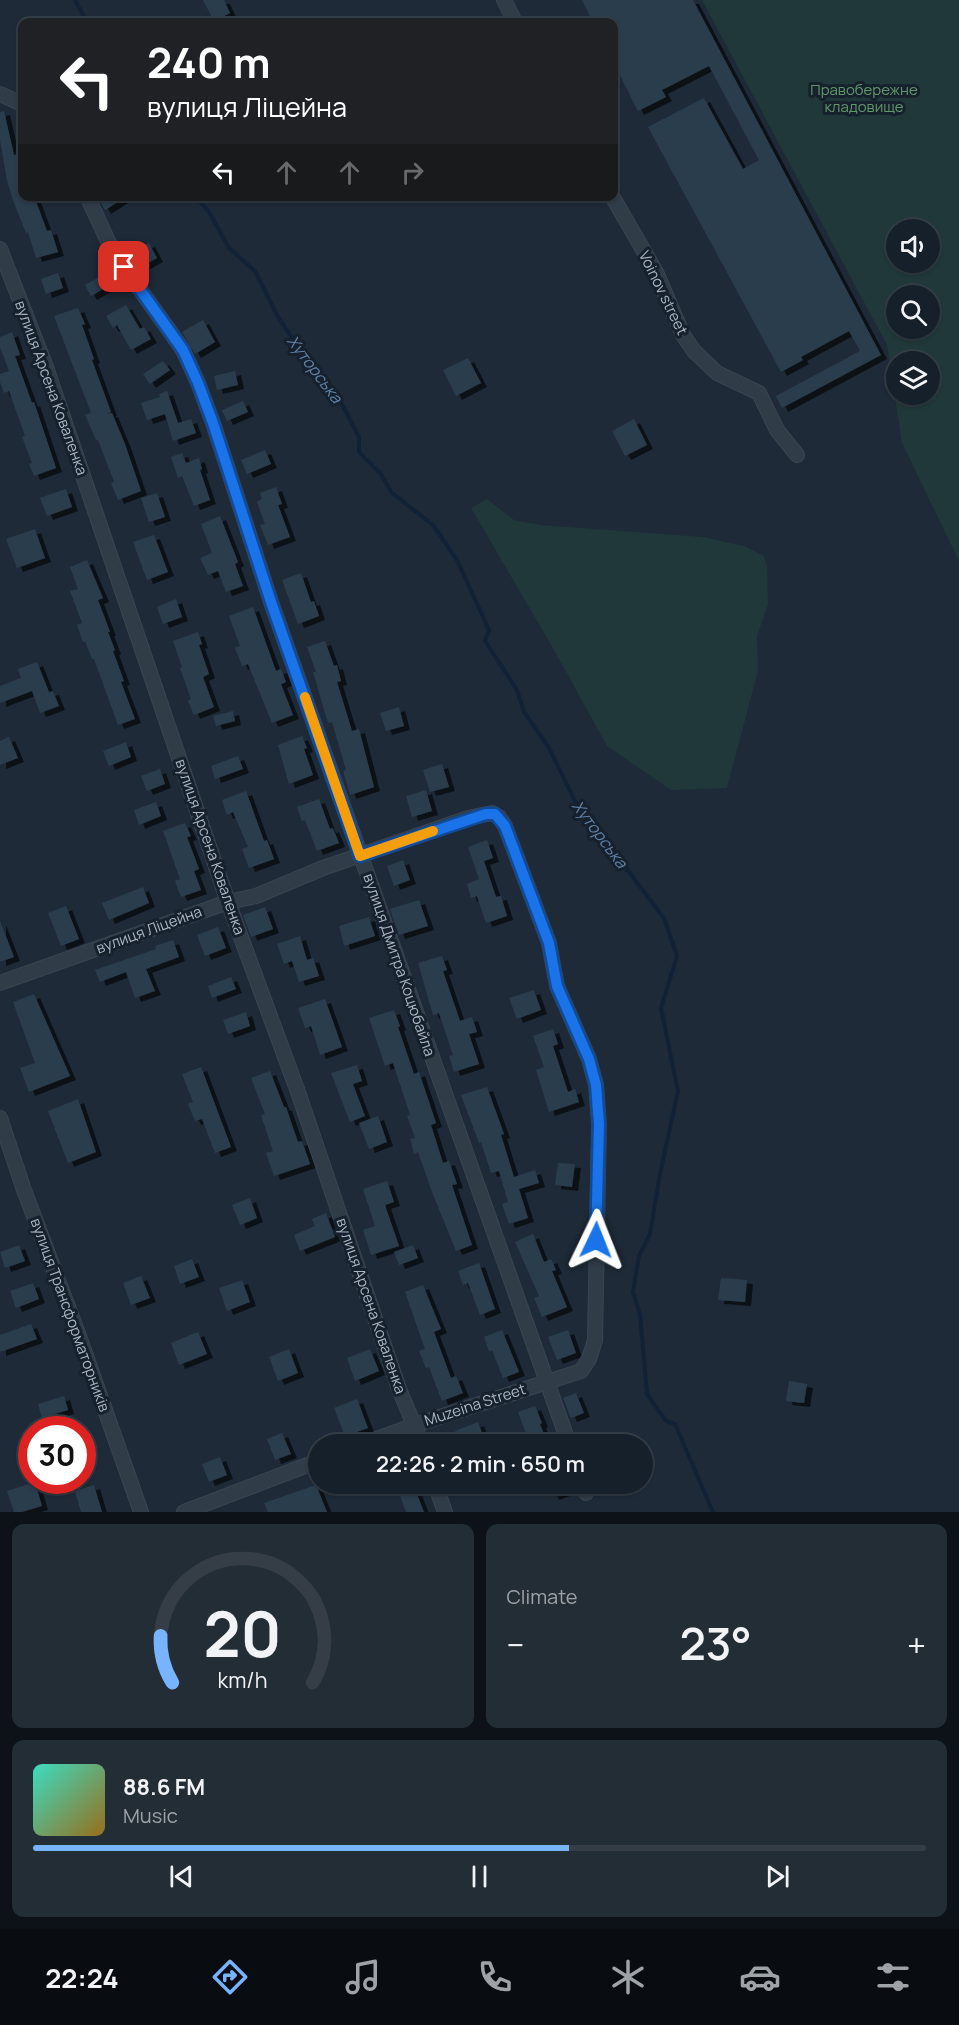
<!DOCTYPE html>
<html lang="en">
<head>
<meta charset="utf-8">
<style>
  body { margin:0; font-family:Manrope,sans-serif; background:#232d36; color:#f1f3f6; height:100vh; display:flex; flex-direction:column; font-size:22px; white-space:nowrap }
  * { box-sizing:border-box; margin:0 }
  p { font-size:20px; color:#9ea3a8 }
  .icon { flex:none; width:33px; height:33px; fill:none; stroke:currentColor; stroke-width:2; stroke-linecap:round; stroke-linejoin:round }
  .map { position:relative; height:1512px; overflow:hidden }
  .side { display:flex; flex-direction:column; gap:12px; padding:12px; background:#0c1217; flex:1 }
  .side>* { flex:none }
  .top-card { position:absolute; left:18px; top:18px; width:600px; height:183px; border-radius:12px; box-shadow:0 2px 4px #0004,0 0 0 2px #353e47; background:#202124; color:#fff; overflow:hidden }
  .buttons { position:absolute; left:886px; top:219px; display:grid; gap:12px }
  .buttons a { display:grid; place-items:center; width:54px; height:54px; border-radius:50%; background:#16202a; box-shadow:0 2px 4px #0004,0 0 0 2px #353e47; font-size:30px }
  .speed { position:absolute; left:18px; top:1416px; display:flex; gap:12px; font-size:30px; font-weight:700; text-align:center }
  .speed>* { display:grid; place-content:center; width:78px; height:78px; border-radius:50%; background:#16202a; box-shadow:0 2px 4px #0004,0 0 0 2px #353e47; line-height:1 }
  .speed .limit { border:9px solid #d22; background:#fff; color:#111 }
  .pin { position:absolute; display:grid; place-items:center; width:51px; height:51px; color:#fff; margin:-26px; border-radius:12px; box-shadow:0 3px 9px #0006 }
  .me { position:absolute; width:66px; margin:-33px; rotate:2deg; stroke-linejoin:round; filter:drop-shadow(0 0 4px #0008) }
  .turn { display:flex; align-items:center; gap:21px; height:126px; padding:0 30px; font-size:27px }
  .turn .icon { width:78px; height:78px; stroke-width:2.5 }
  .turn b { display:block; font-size:42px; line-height:51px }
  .lanes { display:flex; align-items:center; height:57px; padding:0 30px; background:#0003; justify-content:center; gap:30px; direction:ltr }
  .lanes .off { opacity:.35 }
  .big { font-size:45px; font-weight:600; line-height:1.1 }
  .side .card { flex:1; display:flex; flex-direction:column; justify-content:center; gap:9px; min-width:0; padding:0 21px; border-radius:12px; background:#232d36 }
  .side .dial { align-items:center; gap:0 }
  .dial svg { height:156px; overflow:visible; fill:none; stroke:#353e47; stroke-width:7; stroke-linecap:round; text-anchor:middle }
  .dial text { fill:#f1f3f6; stroke:none }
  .song { display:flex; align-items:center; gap:18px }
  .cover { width:72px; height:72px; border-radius:9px; background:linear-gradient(135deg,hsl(170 70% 55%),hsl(40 70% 35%)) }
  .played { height:6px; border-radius:3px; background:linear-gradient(90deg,#77b3ff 60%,#353e47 60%) }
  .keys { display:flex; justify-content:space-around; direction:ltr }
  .heat { display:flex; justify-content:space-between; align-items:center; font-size:33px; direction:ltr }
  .side .tiles { flex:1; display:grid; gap:12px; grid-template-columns:1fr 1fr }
  .card:last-child { grid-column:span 2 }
  .trip { position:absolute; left:308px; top:1434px; width:345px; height:60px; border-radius:30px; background:#16202a; box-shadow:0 2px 4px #0004,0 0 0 2px #353e47; font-weight:600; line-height:60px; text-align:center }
  .menu { display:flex; height:96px; justify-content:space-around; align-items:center; background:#090d11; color:#9ea3a8 }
  .menu .icon { width:42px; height:42px }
  .menu .active { color:#77b3ff }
  .menu b { font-size:27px; color:#f1f3f6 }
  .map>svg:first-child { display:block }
  .green { fill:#203839; fill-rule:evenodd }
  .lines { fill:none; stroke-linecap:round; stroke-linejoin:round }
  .stream { stroke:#112236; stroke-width:4 }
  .building { fill:#2c3c4d; filter:url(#shadow) }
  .minor-casing { stroke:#3b4552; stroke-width:16 }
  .minor { stroke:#313c49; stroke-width:14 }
  .route-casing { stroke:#114b97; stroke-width:15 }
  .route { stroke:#1a73e8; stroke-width:10 }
  .slow { stroke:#f59e0b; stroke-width:10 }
  .labels { text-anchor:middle; stroke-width:6; stroke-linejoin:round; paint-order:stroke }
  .park-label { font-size:15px; fill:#61986b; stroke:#17212d }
  .street-label { font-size:15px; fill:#abb7c6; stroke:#17212d }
  .water-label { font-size:16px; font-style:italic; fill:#6083a9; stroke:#17212d }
</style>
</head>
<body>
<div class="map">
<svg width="959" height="1512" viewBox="0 0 959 1512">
  <defs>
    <filter id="shadow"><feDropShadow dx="6" dy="4" stdDeviation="0" flood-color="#0009"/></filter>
  </defs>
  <rect width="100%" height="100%" fill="#1e2a38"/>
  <path class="green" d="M702,0h257v561l-57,-118 -15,-98zM897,230h33v32h-33zM897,296h33v32h-33zM897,362h33v32h-33z
    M487,499l27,21 26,5 163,12 41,9 20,10 3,9 1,39 -11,32 1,35 -31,117 -56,2 -64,-44 -53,-96 -83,-142z"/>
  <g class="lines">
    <path class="stream" d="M75,0l12,22
      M195,196l14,16 20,36 26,23 23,46 29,43 28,31 24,46v15l22,22 11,19 41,32 24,35 32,70 -4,11 32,49 7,22 25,36 26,53 89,117 13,38 -16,52 17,83 -18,83 -10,60 -11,22 -6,36 7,22 7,80 19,27 9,3 38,88"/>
  </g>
  <path class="building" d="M203,0h21l6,13 -16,8z
    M582,0h111l188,355 -99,53 -6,-12 84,-45 -11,-20 -48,26 2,3 -22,12 -133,-245 56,-29 39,71 16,-9 -50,-94 -47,24 4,7 -28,14 -24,-48v-41h-21z
    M4,111l10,44 8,-2v43h12l13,35 4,-1 7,22 -22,6 -8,-26 -2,1 -12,-30 -7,-22 -7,-42v-27z
    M97,196h30l-22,14z
    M149,243l8,15 -18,10 -9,-15z
    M58,273l5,15 -17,6 -5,-15z
    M106,273l6,11 -21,12 -6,-11z
    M126,305l14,24 4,-2 7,12 -20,11 -14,-25 -4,3 -7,-12z
    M78,308l7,16 -3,1 12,34 -2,1 19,52 -4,2 5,-1 13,31 16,47 -23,9 -7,-17 3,-1 -16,-42h-2l-11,-25 6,-2 -37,-97z
    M203,320l12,22 -20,12 -13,-22z
    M12,332l8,23 -5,1 17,47 2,-1 22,66 -22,8 -5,-12 3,-1 -10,-26 3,-1 -16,-45 -5,2 -4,-11v-8l9,-3 -9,-24v-10z
    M468,358l13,25 -25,13 -13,-26z
    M163,361l7,9 -20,14 -7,-10z
    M235,371l3,14 -21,5 -3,-14z
    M167,391l11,32 13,-4 5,14 -23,8 -8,-27 -18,6 -6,-17 19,-6 -1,-3z
    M243,401l5,11 -21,9 -5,-11z
    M634,419l13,26 -22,11 -13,-25z
    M265,450l6,14 -24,10 -6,-14z
    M182,453l4,10 13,-5 3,11 -2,1 10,30 -16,6 -12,-30 -4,2 -7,-21z
    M276,487l6,17 -4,1 12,32 -22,8 -8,-20 5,-1 -8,-22 5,-3 -2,-6z
    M66,489l6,18 -25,9 -7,-18z
    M157,493l8,24 -16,5 -8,-24z
    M220,516l18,46 -3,2 8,22 -17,6 -8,-21 -10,4 -8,-17 12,-5 -11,-29z
    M35,529l10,29 -28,10 -11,-29z
    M154,535l14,37 -21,8 -14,-38z
    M87,560l16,38 -5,2 12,32h-2l7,18 -2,1 11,30 -3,1 14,37 -17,6 -24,-66h-2l-7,-18 -2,1 -6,-17 5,-2 -12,-32 8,-2 -8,-22z
    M301,573l10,29 3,-1 5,15 -21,8 -16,-44z
    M176,599l6,18 -19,7 -6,-17z
    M253,607l23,64 5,-2 5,13 -5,2 12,31 -21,8 -24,-59 -6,2 -7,-18 5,-2 -11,-30z
    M198,632l4,12 -3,1 10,29 -6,3 11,30 -20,8 -6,-14 3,-2 -11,-31 2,-1 -9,-26z
    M325,641l9,25 3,-1 4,16 -4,1 15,49 7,-2 15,58 -24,8 -7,-24 3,-1 -14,-48 -4,1 -15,-51h3l-9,-25z
    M37,662l12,30 4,-1 6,15 -19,7 -8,-22 -32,12v-17l21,-8 -3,-9z
    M399,707l5,19 -18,5 -6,-18z
    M233,711l2,10 -19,5 -3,-10z
    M302,736l5,12 -3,1 9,26 -24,9 -11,-39z
    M9,737l9,21 -18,7v-24z
    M126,742l5,15 -22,9 -6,-15z
    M238,756l5,13 -28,10 -4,-13z
    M442,764l7,23 -19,5 -7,-22z
    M160,769l5,15 -18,7 -6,-15z
    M426,790l6,21 -20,6 -6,-21z
    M246,791l18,50 3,-1 7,19 -25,9 -7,-19 6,-2 -15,-35 -6,3 -5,-15z
    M319,799l11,30 3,-1 6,15 -22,8 -12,-31 -3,1 -5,-14z
    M156,802l5,14 -22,9 -5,-15z
    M185,823l6,13 -4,1 12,32 -5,2 7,19 -20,7 -6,-16 5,-2 -17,-48z
    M487,840l6,18 -9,3 12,36 5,-1 6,20 -21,7 -9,-27 -6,2 -4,-14 12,-5 -11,-32z
    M403,860l7,20 -16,6 -7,-20z
    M143,887l6,16 -40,17 -7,-17z
    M419,900l9,26 -29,9 -9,-26z
    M66,906l13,33 -18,7 -13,-33z
    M265,907l8,22 -22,8 -8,-22z
    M369,917l6,19 -31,10 -5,-20z
    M0,921l14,36 -14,5z
    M218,927l8,21 -21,8 -8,-21z
    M300,936l7,24 6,-2 6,18 -20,6 -7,-21 -8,3 -7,-20z
    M173,940l6,17 -33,12 9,22 -20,7 -9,-26 -26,10 -5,-12 61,-21 -1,-3z
    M442,956l5,14 -4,1 17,50 12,-4 5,15 -8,2 10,30 -25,8 -5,-16 4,-1 -14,-42 -6,2 -15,-52z
    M231,977l5,12 -24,9 -4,-12z
    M534,990l7,20 -24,9 -8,-21z
    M34,994l36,82 -41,16 -9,-24 15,-5 -22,-61z
    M325,999l17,48 -22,8 -9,-29 -6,2 -7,-20z
    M394,1010l6,16 -2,1 16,47 5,-2 17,51 -5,2 12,38 6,-2 8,23 -5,1 20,60 -16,6 -24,-59 -14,-40 -4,2 -4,-15 5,-1 -8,-22 3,-1 -17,-52 -8,3 -16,-48z
    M246,1012l4,14 -22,8 -5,-14z
    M553,1029l5,15 -5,2 15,46 7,-3 4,13 -30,10 -13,-42 8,-3 -11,-31z
    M357,1065l5,16 -9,3 12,32 -15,6 -19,-49z
    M201,1067l30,80 -16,6 -13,-34 -7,2 -7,-17 5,-2 -11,-28z
    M270,1071l14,36h2l12,35 4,-1 8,23 -36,12 -8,-23 7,-2 -12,-36 4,-1 -14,-36z
    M487,1087l17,47 -3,1 13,42 21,-7 4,13 -20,6 9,29 -19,6 -7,-20 6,-2 -9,-31 -8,2 -10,-31 -2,1 -18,-48z
    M78,1099l18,53 -28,11 -20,-52z
    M378,1116l9,26 -18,7 -10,-26z
    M558,1163l17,1 -3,23 -17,-2z
    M387,1181l7,21 -9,3 14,41 -28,9 -8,-25 12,-4 -12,-37z
    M250,1198l7,20 -17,7 -8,-20z
    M326,1213l9,24 -35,14 -6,-16 21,-9 -3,-7z
    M533,1234l11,28 7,-3 5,11 -4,1 15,36 -25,10 -8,-19 5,-2 -24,-54z
    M19,1245l6,16 -20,7 -5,-16z
    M413,1245l5,13 -19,7 -5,-13z
    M192,1259l7,18 -19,7 -6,-18z
    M479,1263l16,46 -15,6 -12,-32 -5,2 -5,-14z
    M141,1276l9,22 -19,7 -8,-22z
    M721,1278l26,2 -2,22 -27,-2z
    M242,1280l8,22 -23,9 -8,-23z
    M33,1283l6,16 -23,9 -6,-17z
    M423,1285l18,44 -7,3 17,46 5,-2 7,17 -21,8 -13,-34 -3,1 -7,-17 6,-2 -20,-57z
    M31,1324l6,15 -37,13v-17z
    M502,1330l17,42 -16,6 -11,-28 -3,1 -5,-14z
    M568,1330l8,23 -19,7 -9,-23z
    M198,1332l9,22 -28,11 -8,-22z
    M289,1349l9,24 -20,8 -9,-24z
    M370,1349l9,22 -24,10 -8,-23z
    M789,1381l18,3 -3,19 -18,-2z
    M576,1393l8,20 -13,5 -8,-20z
    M64,1396l4,14 -26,8 -4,-14z
    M357,1399l11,29 -23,8 -11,-28z
    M535,1406l7,17 -2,1 8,20h-18l-12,-32z
    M478,1422l8,22h-26l-5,-13z
    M282,1433l9,21 -16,6 -8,-21z
    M220,1457l7,18 -18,7 -7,-18z
    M35,1482l7,24 -20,6h-8l-7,-21z
    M396,1484h17l11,28h-18z
    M548,1484h26l1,4 -22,8z
    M94,1485l8,27h-21l-6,-21z
    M316,1485l11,27h-59l-4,-9z"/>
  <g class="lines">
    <defs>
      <path id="minor" d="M504,0l11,22
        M0,94l22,10
        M87,196l21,45 16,26 59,83 15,33 15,40 58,179 298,842
        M612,196l44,76 27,63 11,16 23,22 42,20 18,37 20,25
        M0,249l46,118 182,535 70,190 101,297 23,55
        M0,983l228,-81 28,-6 67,-28 145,-50 24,-5 7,4 6,9 11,29 33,88 8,43 32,73 7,26 3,39 -4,216 -6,19 -8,12 -166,54 -52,19
        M0,1118l24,72 55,146 62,176
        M435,1484l10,28
        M583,1484l3,9
        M184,1512l134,-51"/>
    </defs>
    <use href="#minor" class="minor-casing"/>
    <use href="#minor" class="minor"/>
  </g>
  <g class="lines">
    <defs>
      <path id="route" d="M124,267l59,83 15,33 15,40 58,179 89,254 126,-42h9l10,12 44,117 8,43 32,73 7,26 3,39 -3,116"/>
    </defs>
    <use href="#route" class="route-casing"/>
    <use href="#route" class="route"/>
    <path class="slow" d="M305,697l55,159 73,-25"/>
  </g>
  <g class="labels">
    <g class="park-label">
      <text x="864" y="95">Правобережне<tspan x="864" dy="17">кладовище</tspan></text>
    </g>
    <g class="street-label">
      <text transform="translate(663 293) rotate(64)" y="5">Voinov street</text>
      <text transform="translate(51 388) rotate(70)" y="5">вулиця Арсена Коваленка</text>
      <text transform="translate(210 847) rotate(71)" y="5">вулиця Арсена Коваленка</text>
      <text transform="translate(149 930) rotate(-20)" y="5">вулиця Ліцейна</text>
      <text transform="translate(399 965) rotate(71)" y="5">вулиця Дмитра Коцюбайла</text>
      <text transform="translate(371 1306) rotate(71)" y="5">вулиця Арсена Коваленка</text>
      <text transform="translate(70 1315) rotate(70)" y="5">вулиця Трансформаторників</text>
      <text transform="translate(475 1405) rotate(-18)" y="5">Muzeina Street</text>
    </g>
    <g class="water-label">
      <text transform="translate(315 369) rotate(53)" y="6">Хуторська</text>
      <text transform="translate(600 834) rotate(53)" y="6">Хуторська</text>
    </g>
  </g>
</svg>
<div class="buttons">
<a><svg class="icon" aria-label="sound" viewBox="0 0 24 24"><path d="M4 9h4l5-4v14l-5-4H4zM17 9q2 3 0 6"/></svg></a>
<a><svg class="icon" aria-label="search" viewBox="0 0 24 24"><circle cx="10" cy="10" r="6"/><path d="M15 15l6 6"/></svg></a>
<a><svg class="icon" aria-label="layers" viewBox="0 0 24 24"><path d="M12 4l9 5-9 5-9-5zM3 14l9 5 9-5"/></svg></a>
</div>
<div class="speed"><div class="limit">30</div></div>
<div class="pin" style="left:124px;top:267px;background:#d93025"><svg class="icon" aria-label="arrive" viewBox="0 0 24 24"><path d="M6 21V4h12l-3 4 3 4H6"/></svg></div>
<svg class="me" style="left:596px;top:1240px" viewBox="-20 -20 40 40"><path d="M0-17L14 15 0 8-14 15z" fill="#1a73e8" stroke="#fff" stroke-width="4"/></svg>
<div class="trip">22:26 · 2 min · 650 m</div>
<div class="top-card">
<div class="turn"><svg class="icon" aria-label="left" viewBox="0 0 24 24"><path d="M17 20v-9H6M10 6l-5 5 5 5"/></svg><div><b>240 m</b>вулиця Ліцейна</div></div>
<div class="lanes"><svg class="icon" aria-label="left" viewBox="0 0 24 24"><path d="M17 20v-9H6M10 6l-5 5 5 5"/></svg><svg class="icon off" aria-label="ahead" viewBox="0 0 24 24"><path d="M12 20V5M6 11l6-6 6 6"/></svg><svg class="icon off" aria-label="ahead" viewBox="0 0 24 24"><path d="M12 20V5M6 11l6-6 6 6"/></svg><svg class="icon off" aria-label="right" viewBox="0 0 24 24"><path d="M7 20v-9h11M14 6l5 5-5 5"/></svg></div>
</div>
</div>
<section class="side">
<div class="tiles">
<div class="card dial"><svg viewBox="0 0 100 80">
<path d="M14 69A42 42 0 1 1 86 69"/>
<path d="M14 69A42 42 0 0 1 8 45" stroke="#77b3ff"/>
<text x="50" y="56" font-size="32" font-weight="700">20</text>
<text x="50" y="72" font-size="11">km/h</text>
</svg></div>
<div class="card"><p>Climate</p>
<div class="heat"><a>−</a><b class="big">23°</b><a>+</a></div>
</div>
<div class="card">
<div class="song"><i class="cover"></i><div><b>88.6 FM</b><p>Music</p></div></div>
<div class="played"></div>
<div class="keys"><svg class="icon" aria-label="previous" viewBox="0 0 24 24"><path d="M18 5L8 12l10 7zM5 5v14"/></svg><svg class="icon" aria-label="pause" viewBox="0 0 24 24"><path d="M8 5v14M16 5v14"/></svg><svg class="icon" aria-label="next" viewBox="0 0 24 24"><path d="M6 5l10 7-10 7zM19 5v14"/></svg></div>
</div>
</div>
</section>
<nav class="menu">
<b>22:24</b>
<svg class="icon active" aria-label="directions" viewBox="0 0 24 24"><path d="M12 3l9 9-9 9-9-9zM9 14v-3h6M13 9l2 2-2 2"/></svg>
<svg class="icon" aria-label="music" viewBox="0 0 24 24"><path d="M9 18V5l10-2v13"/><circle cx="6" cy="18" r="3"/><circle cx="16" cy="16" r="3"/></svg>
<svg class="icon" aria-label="phone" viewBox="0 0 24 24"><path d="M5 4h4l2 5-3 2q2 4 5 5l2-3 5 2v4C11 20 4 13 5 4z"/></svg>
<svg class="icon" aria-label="climate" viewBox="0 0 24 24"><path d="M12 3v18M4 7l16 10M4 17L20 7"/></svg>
<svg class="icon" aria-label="car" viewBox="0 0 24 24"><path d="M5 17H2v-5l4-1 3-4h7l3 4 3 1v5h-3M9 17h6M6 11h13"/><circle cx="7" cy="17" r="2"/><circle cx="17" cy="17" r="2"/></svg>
<svg class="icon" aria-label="filters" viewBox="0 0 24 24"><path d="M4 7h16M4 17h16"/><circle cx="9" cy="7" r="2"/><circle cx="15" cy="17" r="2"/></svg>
</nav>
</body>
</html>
